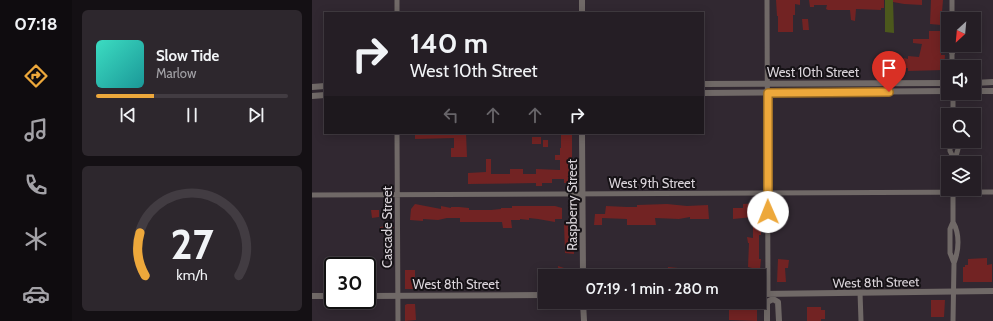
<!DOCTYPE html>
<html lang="en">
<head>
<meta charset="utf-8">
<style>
  body { margin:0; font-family:Cabin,sans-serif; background:#2d272d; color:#f1f3f6; height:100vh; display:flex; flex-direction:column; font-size:15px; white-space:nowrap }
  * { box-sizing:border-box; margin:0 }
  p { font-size:13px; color:#a3a2a7 }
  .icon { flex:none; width:22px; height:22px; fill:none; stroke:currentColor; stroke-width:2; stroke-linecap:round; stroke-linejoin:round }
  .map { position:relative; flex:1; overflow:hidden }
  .side { display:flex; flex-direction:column; gap:10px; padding:10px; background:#141014; width:240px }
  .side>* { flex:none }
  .top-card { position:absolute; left:12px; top:12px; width:380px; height:122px; border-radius:0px; box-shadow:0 2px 10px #0003,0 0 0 1px #423c42; background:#251e25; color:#f1f3f6; overflow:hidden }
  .needle { width:26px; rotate:206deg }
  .tools { position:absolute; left:629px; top:12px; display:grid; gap:8px }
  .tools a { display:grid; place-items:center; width:40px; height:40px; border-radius:0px; background:#251e25; box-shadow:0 2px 10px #0003,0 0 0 1px #423c42; font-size:20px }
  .speed { position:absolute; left:12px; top:257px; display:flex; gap:8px; font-size:20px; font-weight:700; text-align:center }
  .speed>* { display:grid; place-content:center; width:52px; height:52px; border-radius:50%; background:#251e25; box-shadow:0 2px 10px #0003,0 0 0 1px #423c42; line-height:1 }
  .speed .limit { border:2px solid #111; border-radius:6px; background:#fff; color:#111 }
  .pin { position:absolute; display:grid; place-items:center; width:34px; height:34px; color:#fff; margin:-41px -17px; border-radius:50% 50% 50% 0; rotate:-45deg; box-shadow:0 0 4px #0007 }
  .pin .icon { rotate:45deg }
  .me { position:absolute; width:44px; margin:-22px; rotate:359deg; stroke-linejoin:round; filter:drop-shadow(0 0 3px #0008) }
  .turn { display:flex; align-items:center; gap:14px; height:84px; padding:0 20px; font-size:18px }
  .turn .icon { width:52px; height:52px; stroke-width:2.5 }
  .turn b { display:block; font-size:28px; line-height:34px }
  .lanes { display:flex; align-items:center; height:38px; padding:0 20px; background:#0003; justify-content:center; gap:20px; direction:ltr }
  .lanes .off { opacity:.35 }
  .side .widget { flex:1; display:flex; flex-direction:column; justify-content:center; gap:6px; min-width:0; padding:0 14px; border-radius:6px; background:#2d272d }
  .side .dial { align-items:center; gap:0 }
  .dial svg { height:104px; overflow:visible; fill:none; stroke:#423c42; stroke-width:7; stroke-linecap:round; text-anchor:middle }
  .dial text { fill:#f1f3f6; stroke:none }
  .song { display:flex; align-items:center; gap:12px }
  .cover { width:48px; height:48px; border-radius:6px; background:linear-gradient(135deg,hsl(170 70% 55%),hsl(180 70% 35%)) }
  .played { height:4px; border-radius:2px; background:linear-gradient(90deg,#eda83b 30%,#423c42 30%) }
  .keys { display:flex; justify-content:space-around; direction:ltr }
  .trip { position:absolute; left:226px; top:269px; width:228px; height:40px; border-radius:0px; background:#251e25; box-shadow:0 2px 10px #0003,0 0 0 1px #423c42; font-weight:600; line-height:40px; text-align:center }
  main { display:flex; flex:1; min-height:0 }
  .dock { display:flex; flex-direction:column; width:72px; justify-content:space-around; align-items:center; background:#0f0c0f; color:#a3a2a7 }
  .dock .icon { width:28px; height:28px }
  .dock .on { color:#eda83b }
  .dock b { font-size:18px; color:#f1f3f6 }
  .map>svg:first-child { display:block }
  .green { fill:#4c581c }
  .building { fill:#722323 }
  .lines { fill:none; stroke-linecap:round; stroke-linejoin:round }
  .minor { stroke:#706967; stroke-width:5 }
  .tertiary { stroke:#706967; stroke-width:6 }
  .route-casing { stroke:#9a6d26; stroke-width:10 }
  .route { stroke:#eda83b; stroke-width:7 }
  .labels { text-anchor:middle; stroke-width:4; stroke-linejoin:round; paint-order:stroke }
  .street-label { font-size:13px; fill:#dad4da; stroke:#161216 }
</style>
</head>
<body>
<main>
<nav class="dock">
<b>07:18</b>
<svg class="icon on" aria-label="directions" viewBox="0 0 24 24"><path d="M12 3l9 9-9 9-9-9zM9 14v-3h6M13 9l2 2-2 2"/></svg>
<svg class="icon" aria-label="music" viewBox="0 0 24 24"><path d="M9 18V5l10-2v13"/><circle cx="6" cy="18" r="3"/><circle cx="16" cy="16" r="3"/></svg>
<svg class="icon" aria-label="phone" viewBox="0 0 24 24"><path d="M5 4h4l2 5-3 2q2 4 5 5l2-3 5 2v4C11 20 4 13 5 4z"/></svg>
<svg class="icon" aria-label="climate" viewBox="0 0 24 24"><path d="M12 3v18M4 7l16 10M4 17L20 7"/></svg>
<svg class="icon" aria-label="car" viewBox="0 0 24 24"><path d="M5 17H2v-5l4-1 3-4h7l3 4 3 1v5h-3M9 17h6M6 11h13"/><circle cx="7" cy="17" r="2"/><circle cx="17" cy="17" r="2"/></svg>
</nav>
<section class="side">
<div class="widget">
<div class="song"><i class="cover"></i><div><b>Slow Tide</b><p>Marlow</p></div></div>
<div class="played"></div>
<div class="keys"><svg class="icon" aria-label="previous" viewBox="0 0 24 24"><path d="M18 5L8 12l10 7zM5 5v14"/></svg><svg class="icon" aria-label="pause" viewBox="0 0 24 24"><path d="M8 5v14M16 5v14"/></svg><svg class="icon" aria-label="next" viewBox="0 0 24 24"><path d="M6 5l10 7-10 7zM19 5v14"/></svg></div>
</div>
<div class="widget dial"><svg viewBox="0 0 100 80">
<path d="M14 69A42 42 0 1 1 86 69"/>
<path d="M14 69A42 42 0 0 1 10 36" stroke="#eda83b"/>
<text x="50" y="56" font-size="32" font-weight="700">27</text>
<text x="50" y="72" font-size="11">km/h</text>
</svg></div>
</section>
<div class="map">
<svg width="681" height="321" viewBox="0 0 681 321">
  <rect width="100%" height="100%" fill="#312831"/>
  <path class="green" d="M573,0h8l1,33 -9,-1z"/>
  <path class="building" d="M464,0h24v5l-5,-1v11h-2v17h-15v-16h-1z
    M497,0h75v8h-3v2l-25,-1 -1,12 -4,-1 -1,-10h-22l-2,-1 1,-4h-13v2h-4z
    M581,0h29v5l-18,-1 -11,-2z
    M619,0h12l-2,25 -11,-1z
    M490,19h6l1,11h-6z
    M617,31h13l-1,24h4l-1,15 -36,1v-3h-4v-10l4,1v-3l11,1 3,-13 -9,-1v-4h16z
    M103,133h51l1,24h-16v-9h3v-10l-39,1z
    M249,133h10l1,2v48h-8v-4h-12v4h-10v3h-6v-3l-68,1v-11l18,-1v-13h5v15h19v-5h13v5h13v-5l24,1v-10h-5v-5h5v-7h1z
    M220,137h9v7h-9z
    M231,140h5v7h-5z
    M446,203l-1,22h4v10h-2v24h2l-1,11 -12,-3 1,-24h-1l-1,-6 6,1v-21l-20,2v-11h10v-4z
    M103,204l26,5v-3l10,2v-1h8l10,1v2h22l10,-1v-1h11v-2h43l7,2v11h-7v3l-17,-3 -9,-1v2l-9,-1v1h-9l1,8h-9l-1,-6h-42v-4h-13l-9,2 -15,-1v2l-13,-1 1,-11z
    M355,204l20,2 21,-1 1,14h-19v-2l-11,2 -24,-1 1,7h-29v-6l-25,-1v7h-8l1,-11h10l1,-8 21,1h10v-2z
    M59,210h8v7l-7,1z
    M252,223l9,1 1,30 -9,-1z
    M81,225l1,3 -14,4v-5z
    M675,258v7l5,-1v18h-29v-15h2v-2h3v-6z
    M466,259l11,1 -1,8h-3l1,14h-9z
    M246,266l6,2 1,8h-6z
    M356,267l30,3 21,1v5h-113l-1,-8h10v2l11,1h24v-3l18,2z
    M93,270h10v19h-10z
    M619,300h14l-1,17h-13z
    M417,302h28v19l-28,-1z
    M95,304h8l1,16 -11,1v-16z
    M495,307h14v3h4v9h-4v2h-14z"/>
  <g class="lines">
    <path class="minor" d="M85,0v13
      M455,0l1,294
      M640,12l4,7
      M636,45l-1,-13 1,-13 4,-7v-12
      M636,45l4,9v13
      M640,54l4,-9
      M641,93v22
      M85,133l1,188
      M638,141v10l4,8
      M642,163l4,-14 -1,-8
      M641,189v33l-3,7v24l4,10
      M0,195l681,-3
      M641,222c7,12 6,28 1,41l-1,58
      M548,292l1,29"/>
    <path class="tertiary" d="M270,0v13
      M662,83l19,-1
      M391,84l245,-1
      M0,87l13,-1
      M662,91h19
      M391,93l245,-2
      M0,96l13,-1
      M270,133l1,143
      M447,294l234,-3
      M0,296h21
      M55,296l178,-1
      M271,302l1,19
      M455,321v-19l6,-3 5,3 1,19"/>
  </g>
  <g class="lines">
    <defs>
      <path id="route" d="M456,212v-119l121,-1"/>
    </defs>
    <use href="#route" class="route-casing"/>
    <use href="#route" class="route"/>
  </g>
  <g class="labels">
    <g class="street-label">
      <text x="501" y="77">West 10th Street</text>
      <text x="340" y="188">West 9th Street</text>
      <text transform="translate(260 205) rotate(-90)" y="5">Raspberry Street</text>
      <text transform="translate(75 227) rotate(-90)" y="5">Cascade Street</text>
      <text transform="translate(564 282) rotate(-1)" y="5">West 8th Street</text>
      <text x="144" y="289">West 8th Street</text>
    </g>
  </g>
</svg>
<div class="tools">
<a><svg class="needle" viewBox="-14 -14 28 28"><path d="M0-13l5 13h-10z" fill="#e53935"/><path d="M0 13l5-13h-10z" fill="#a3a2a7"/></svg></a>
<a><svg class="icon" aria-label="sound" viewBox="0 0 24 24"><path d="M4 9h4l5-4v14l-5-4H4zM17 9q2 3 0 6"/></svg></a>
<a><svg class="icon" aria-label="search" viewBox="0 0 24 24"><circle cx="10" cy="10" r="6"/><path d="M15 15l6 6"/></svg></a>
<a><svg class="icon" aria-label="layers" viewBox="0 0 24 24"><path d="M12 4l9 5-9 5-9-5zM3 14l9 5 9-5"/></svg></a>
</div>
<div class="speed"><div class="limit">30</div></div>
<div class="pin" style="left:577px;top:92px;background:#d93025"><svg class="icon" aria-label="arrive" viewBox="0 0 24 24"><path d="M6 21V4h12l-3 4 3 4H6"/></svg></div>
<svg class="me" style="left:456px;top:212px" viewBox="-20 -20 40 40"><circle r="19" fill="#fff"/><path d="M0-13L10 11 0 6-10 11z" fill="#eda83b"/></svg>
<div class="trip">07:19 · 1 min · 280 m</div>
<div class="top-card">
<div class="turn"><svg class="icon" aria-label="right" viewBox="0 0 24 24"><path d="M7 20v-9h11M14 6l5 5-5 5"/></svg><div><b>140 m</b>West 10th Street</div></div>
<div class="lanes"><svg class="icon off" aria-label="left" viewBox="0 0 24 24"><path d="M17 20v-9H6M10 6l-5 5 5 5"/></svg><svg class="icon off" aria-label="ahead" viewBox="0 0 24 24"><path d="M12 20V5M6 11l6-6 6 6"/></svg><svg class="icon off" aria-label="ahead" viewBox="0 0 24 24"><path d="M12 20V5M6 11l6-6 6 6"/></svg><svg class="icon" aria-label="right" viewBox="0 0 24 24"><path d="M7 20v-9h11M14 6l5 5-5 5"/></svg></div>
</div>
</div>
</main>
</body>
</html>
